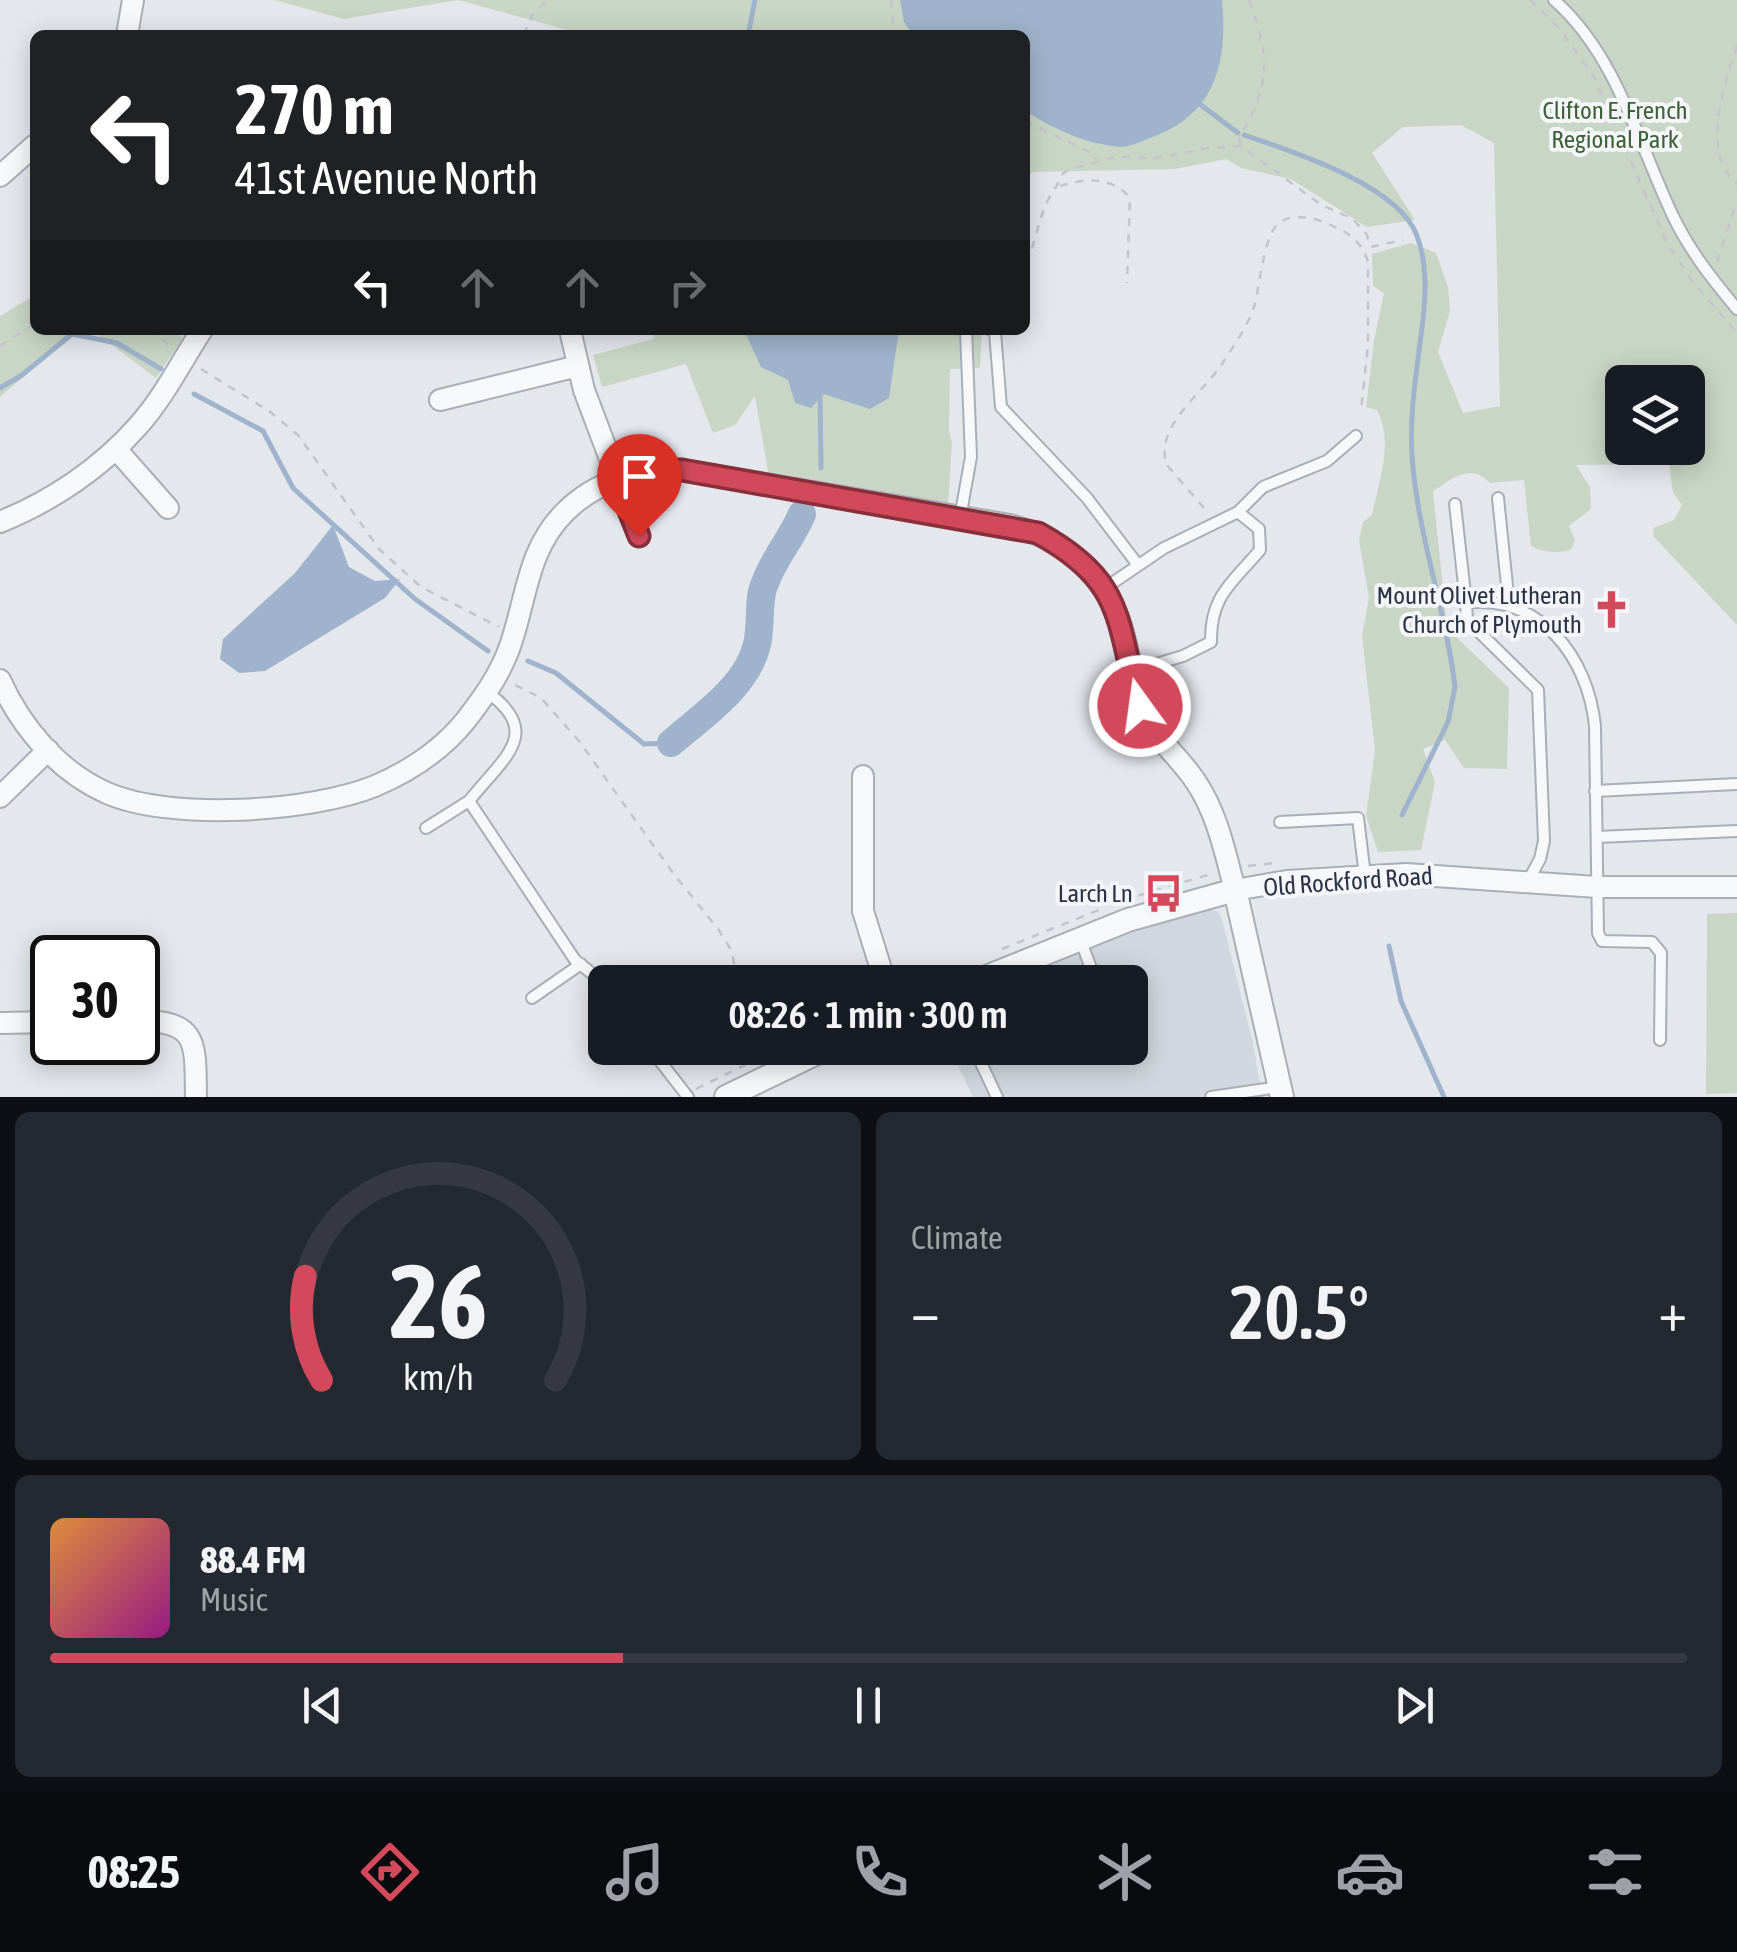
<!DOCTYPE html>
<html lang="en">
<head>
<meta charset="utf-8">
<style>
  body { margin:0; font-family:"Asap Condensed",sans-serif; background:#242831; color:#f1f3f6; height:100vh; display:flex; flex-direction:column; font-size:38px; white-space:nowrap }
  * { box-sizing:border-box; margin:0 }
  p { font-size:32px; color:#9ea1a6 }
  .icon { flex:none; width:55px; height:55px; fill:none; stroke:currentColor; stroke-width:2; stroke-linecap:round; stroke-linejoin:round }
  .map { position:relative; height:1097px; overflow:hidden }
  .drawer { display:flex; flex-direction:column; gap:15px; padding:15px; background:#0d0f14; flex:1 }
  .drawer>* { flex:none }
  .guide { position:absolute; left:30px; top:30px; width:1000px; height:305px; border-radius:15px; box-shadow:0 5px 25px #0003; background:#202124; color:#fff; overflow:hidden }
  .buttons { position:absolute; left:1605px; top:365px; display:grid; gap:20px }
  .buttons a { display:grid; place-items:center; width:100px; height:100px; border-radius:15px; background:#171b24; box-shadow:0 5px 25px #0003; font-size:50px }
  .speed { position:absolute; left:30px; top:935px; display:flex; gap:20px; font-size:50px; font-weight:700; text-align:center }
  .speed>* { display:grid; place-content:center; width:130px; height:130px; border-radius:50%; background:#171b24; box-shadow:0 5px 25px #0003; line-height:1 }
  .speed .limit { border:5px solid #111; border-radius:15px; background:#fff; color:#111 }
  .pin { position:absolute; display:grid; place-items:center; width:85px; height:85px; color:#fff; margin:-102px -42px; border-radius:50% 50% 50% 0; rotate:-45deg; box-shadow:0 0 10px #0007 }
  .pin .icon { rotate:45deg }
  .me { position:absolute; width:110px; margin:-55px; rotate:346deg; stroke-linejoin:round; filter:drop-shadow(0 0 8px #0008) }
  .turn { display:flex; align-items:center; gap:35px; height:210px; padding:0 40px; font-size:45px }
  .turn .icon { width:130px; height:130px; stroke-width:2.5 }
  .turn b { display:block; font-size:70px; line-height:85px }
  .lanes { display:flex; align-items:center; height:95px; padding:0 40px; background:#0003; justify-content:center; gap:50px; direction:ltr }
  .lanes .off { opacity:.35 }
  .big { font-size:75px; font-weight:600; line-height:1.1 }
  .drawer .tile { flex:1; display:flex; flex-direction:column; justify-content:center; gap:15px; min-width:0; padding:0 35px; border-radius:15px; background:#242831 }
  .drawer .dial { align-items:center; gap:0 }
  .dial svg { height:260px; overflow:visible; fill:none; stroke:#363941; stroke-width:7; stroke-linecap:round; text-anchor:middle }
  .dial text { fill:#f1f3f6; stroke:none }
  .song { display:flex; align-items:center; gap:30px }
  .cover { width:120px; height:120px; border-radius:15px; background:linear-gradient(135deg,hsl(30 70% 55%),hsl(310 70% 35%)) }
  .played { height:10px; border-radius:5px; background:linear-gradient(90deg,#d1495b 35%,#363941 35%) }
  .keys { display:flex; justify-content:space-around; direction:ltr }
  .heat { display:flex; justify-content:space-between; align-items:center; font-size:55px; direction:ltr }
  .drawer .tiles { flex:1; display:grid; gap:15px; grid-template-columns:1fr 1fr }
  .tile:last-child { grid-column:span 2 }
  .trip { position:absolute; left:588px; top:965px; width:560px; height:100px; border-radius:15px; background:#171b24; box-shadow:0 5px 25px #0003; font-weight:600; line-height:100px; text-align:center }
  .menu { display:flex; height:160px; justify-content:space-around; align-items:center; background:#090b0e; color:#9ea1a6 }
  .menu .icon { width:70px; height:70px }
  .menu .active { color:#d1495b }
  .menu b { font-size:45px; color:#f1f3f6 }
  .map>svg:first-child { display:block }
  .built { fill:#d2d6de }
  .green { fill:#c9d6c5; fill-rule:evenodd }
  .water { fill:#9fb4cc }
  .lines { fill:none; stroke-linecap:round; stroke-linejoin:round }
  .stream { stroke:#9fb4cc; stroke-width:5 }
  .river { stroke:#9fb4cc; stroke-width:28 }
  .service-casing { stroke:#a9aeb7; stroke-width:14 }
  .minor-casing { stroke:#a9aeb7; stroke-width:24 }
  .tertiary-casing { stroke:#a9aeb7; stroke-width:26 }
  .path { stroke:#c2c5cb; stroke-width:2.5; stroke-dasharray:8 8; stroke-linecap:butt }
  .service { stroke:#f7f8fa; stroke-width:10 }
  .minor { stroke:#f7f8fa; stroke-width:20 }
  .tertiary { stroke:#f7f8fa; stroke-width:22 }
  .route-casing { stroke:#882f3b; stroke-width:25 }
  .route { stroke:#d1495b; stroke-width:18 }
  .labels { text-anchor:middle; stroke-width:8; stroke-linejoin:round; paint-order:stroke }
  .park-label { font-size:25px; fill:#3f6138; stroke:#f4f6f9 }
  .poi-label { font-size:25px; fill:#2b3445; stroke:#f4f6f9; text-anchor:end }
  .street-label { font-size:25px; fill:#2b3445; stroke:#f4f6f9 }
</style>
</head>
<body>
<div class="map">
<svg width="1737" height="1097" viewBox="0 0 1737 1097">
  <rect width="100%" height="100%" fill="#e4e7ec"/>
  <path class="built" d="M1209,909l8,2 4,5 32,127 9,54h-289l-23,-49h180v-66h-127l113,-45z"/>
  <path class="green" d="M274,0h652l10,35h-350l-128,-35 -114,19z
    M1222,0h515v625l-83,-88 -1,-9 21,-8 8,-15 -9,-12 -4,-29 -93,1 14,22 1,22 -22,17 6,15 -4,9c-16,3 -25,3 -40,-4l-7,-66 -34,3c-20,-21 -37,-4 -57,8l14,137 62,60 -2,81 -43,-1 -19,-28 -22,9 12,33 -14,68 -43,2 -12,-36 9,-66 -13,-114 7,-38 -10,-58 4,-18 9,-7c7,-35 22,-72 5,-105l-11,-3 8,-66 10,-48 -11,-7 -1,-32 39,-11 25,10 12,34 2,24 -12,41 25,61 37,-7 -6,-263 -33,-18 -58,2 -31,26 43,67 -48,7 -76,-48 -50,-11 -15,-9 -51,10 -143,3 -7,9v-103l198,-60zM1622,382h66v66h-66z
    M35,295v35h43l-78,67v-81z
    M92,330h78l13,8 -27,40z
    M654,330h328l-2,38 -30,1 -1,62 3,11 -4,64 -179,-29 -14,-81 -20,29 -22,8 -27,-69 -84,23 -9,-32 61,-16z
    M1737,913v180l-31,1 1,-180z"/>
  <path class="water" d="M900,0h322c6,64 -7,115 -72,138 -10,4 -21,9 -30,9 -34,-3 -66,-18 -95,-36v-76h-112l-9,-13z
    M744,330h155l-10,68 -19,11 -46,-15 -13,14 -16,-5 -7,-23 -27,-13z
    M333,525l16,42 26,14 25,-2 -15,19 -120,73 -26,2 -19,-14 3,-20 72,-66z"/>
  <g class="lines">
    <path class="stream" d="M748,35l7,-35
      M1197,102l41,31
      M1244,135c47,16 155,50 173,101 10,27 9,55 6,83 -5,46 -14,90 -11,136 5,79 34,154 43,232l-7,35 -46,93
      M0,388l22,-13 50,-41 45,9 44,26
      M820,391l1,77
      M194,394l69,37 30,57 122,111 73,52
      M528,661l28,12 88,71 27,-1
      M1389,946l12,55 43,96"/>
    <path class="river" d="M671,743c31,-27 77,-57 86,-99 5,-19 0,-44 8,-61 9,-25 27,-45 37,-69"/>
    <defs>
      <path id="service" d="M1554,0c62,54 84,142 118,214 17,36 40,65 65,95
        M991,330l4,2 6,75 86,91 51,67
        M1498,498l11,107
        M1455,504l11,99
        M960,518l11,-61 -5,-127
        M1105,588l59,-40 74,-36 25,-25 64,-26 29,-25
        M1129,672l54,-16 28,-14c-1,-46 21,-59 49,-92l-1,-21 -21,-17
        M487,692c58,41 15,67 -18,109l106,159 30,24
        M1595,791l142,-7
        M1280,822l78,-4 7,58
        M426,828l43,-27
        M1597,837l140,-6
        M1528,881l12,-22 4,-18 -6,-151 -71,-70 -1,-17c75,-9 122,55 129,123l3,207 4,8 50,1 9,11 -1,87
        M1081,941l15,41
        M532,998l49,-34
        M650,1048l38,49
        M974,1048l23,49
        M1211,1097l68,-10"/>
      <path id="minor" d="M127,35l6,-35
        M0,176l35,-31
        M570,330l14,60 55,146
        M440,400l138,-34
        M116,449l52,59
        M0,522c52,-21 101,-54 138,-96 26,-29 43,-64 64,-96
        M0,680c21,47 59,92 107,113 64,28 204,19 268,-7 35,-15 67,-36 91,-66 17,-22 33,-44 43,-71 18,-49 17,-98 56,-137 33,-33 73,-41 117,-42l328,55c57,15 99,52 114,111 7,24 6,50 18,74 13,29 37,46 54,72 22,33 29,71 39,108l52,-9 119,-7 191,13h140
        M863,776v135l22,71
        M0,797l48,-47
        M138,1021c62,-1 57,24 58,76
        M0,1023l52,-1"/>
      <path id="tertiary" d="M974,982l154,-62 107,-30 47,207
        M726,1097l101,-49"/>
    </defs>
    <use href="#service" class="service-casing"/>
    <use href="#minor" class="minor-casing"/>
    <use href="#tertiary" class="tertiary-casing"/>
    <path class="path" d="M891,0l3,35
      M1530,0l29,28 35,49 72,164 26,40 45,52
      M524,35c7,-17 10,-29 29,-35
      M1737,46c-13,38 -37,109 0,138
      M1025,121l69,33 2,6
      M1240,145l-1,-7c32,-53 31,-80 10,-138
      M1060,186c24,-8 52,-10 70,12l-3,85
      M1371,247l32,-7
      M1717,262l20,-61
      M1025,263c12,-21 13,-45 24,-65 5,-9 9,-12 12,-23l7,-5 47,-13 42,1 51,-10 33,-2 79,58 33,15 14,16 3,12
      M149,330l21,16
      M0,346l35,-22
      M201,369l68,42 29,24 81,114 42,38 78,40
      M1204,508l-39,-45c0,-6 -1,-16 1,-22 7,-27 38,-52 54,-74 12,-19 27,-39 34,-60 6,-21 9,-65 22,-81 12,-14 35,-9 50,-3 21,9 35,16 42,39v84l-7,64
      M515,685l26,13 38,43 94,132 45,56 14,22 5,31
      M1248,866l27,-3
      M1123,900l88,-26
      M1002,949l104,-42
      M922,982l40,-17
      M745,1048l1,16
      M696,1089l78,-38"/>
    <use href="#service" class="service"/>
    <use href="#minor" class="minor"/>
    <use href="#tertiary" class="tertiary"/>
  </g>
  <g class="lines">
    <defs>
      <path id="route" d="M639,536l-23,-58 37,-8h29l356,63c89,49 77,88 102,173"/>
    </defs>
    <use href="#route" class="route-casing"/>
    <use href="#route" class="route"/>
  </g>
  <defs>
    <symbol id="church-bare" viewBox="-9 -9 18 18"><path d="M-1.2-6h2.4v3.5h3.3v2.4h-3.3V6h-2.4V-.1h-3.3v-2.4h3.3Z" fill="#d1495b" stroke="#f4f6f9" stroke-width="2.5" paint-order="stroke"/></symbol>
    <symbol id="bus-bare" viewBox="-9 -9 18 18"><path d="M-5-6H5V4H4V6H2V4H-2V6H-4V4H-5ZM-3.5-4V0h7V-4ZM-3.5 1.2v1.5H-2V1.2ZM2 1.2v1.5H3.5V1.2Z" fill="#d1495b" stroke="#f4f6f9" stroke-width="2.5" paint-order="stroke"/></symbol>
  </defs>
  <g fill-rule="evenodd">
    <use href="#church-bare" x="1584" y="582" width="55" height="55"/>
    <use href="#bus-bare" x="1136" y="866" width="55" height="55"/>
  </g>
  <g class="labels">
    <g class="park-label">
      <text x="1615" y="119">Clifton E. French<tspan x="1615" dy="29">Regional Park</tspan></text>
    </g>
    <g class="poi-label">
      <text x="1582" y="604">Mount Olivet Lutheran<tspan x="1582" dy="29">Church of Plymouth</tspan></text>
      <text x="1133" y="902">Larch Ln</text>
    </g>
    <g class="street-label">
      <text transform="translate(1348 881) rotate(-4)" y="9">Old Rockford Road</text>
    </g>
  </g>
</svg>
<div class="buttons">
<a><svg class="icon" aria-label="layers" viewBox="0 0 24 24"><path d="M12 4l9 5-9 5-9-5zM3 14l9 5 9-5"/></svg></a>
</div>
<div class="speed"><div class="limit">30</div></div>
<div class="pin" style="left:639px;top:536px;background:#d93025"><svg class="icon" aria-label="arrive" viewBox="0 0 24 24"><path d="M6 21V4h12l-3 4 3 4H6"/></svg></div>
<svg class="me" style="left:1140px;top:706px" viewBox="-20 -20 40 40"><circle r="17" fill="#d1495b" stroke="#fff" stroke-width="3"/><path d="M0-11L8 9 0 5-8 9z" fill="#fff"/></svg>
<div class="trip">08:26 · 1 min · 300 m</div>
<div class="guide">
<div class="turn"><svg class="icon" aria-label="left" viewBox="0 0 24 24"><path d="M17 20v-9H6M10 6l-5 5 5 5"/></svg><div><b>270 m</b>41st Avenue North</div></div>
<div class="lanes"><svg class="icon" aria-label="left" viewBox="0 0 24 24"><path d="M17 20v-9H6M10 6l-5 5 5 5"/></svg><svg class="icon off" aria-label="ahead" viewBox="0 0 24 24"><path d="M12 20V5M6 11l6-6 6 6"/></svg><svg class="icon off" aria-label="ahead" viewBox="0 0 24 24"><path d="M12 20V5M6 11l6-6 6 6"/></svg><svg class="icon off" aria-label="right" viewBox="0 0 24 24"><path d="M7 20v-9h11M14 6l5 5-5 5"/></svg></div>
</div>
</div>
<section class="drawer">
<div class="tiles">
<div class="tile dial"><svg viewBox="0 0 100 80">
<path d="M14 69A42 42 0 1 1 86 69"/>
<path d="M14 69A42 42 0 0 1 9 37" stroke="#d1495b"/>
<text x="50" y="56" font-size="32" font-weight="700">26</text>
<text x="50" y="72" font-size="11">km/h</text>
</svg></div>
<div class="tile"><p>Climate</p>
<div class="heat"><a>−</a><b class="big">20.5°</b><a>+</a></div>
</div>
<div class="tile">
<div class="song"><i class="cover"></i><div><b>88.4 FM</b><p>Music</p></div></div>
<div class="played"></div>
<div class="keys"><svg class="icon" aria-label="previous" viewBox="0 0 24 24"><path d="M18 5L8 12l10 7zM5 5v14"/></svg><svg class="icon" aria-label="pause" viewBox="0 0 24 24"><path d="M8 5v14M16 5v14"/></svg><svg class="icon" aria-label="next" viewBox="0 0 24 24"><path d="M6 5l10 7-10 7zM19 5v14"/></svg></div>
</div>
</div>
</section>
<nav class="menu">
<b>08:25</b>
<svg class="icon active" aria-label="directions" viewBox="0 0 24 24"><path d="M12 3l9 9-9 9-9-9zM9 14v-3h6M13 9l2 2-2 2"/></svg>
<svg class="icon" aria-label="music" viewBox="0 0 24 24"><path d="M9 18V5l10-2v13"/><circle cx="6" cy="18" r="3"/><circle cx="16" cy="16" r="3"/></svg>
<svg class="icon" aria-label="phone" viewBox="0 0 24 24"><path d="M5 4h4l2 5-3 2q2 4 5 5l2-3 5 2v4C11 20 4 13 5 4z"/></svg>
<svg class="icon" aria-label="climate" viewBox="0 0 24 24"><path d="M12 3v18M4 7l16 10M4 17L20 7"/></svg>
<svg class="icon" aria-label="car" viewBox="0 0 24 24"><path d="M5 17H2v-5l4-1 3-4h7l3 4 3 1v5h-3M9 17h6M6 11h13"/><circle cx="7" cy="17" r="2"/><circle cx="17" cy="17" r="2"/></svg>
<svg class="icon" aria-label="filters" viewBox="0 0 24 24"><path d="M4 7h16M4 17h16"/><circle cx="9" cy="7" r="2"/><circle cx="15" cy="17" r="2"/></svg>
</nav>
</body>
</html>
